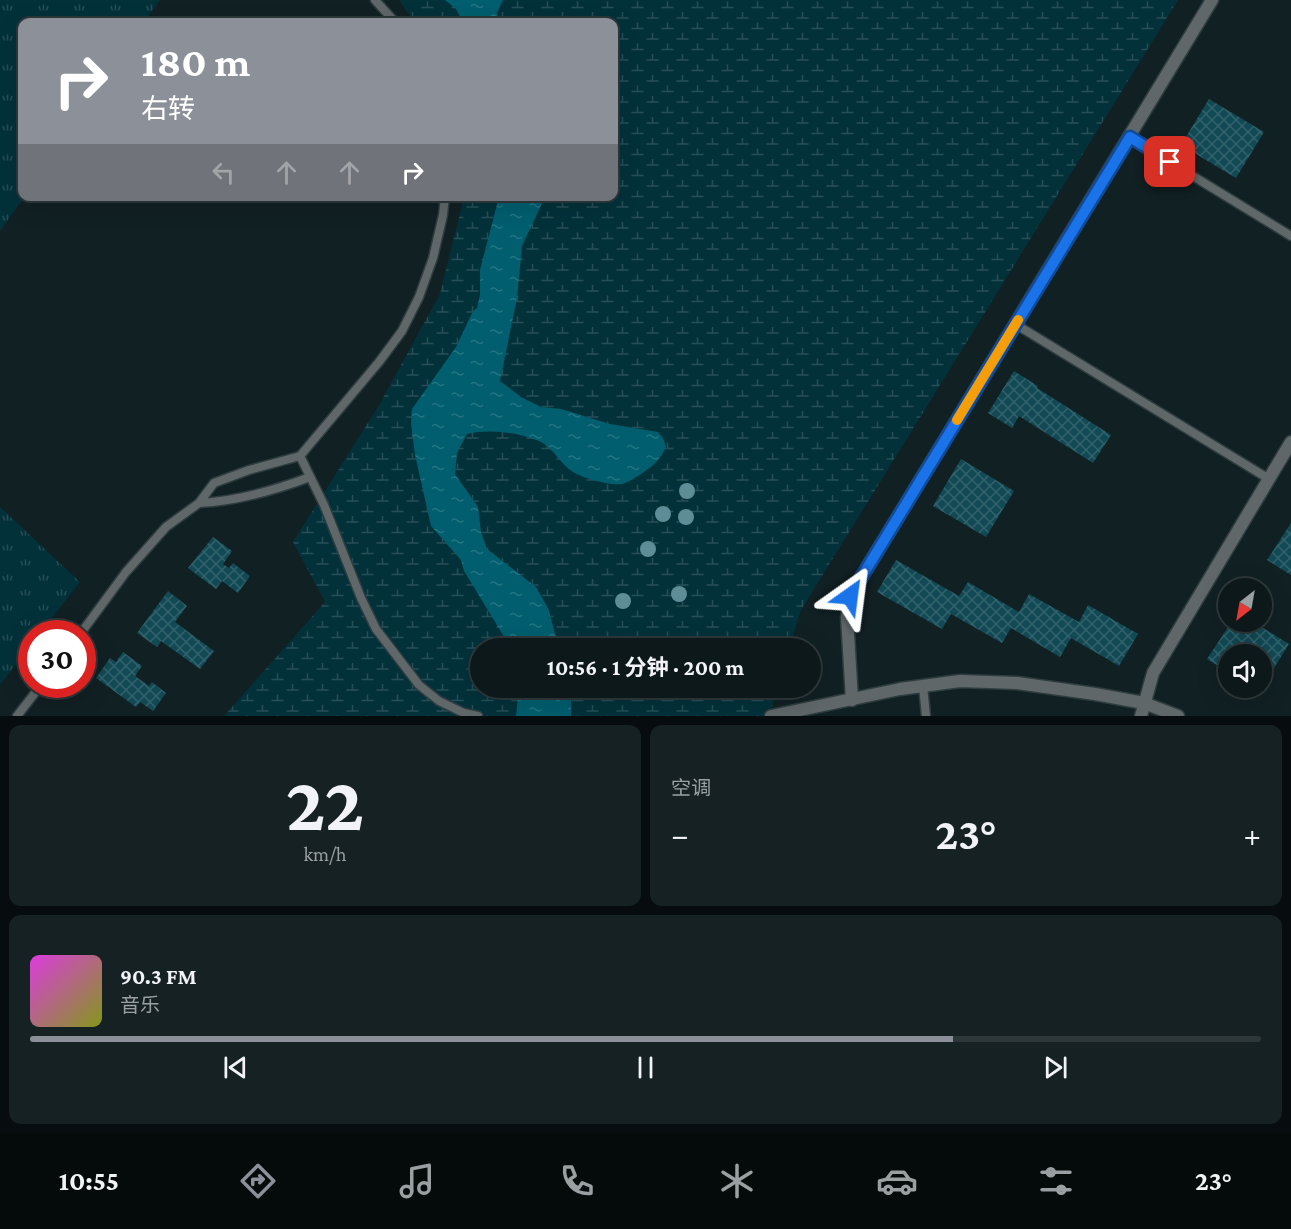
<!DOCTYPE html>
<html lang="zh">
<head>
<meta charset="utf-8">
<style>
  body { margin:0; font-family:"Crimson Pro","Noto Sans SC",serif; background:#162123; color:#f1f3f6; height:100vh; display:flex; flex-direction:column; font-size:22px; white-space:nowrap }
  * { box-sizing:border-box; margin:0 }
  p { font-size:20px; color:#9aa0a2 }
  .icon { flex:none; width:33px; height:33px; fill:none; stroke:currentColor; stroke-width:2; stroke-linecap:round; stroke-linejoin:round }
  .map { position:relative; height:716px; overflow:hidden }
  .details { display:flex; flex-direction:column; gap:9px; padding:9px; background:#070d0e; flex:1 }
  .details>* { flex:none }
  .banner { position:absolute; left:18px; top:18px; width:600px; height:183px; border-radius:12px; box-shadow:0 6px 24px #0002,0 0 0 2px #2d3739; background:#8c9099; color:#fff; overflow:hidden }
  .needle { width:39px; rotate:211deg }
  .buttons { position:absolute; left:1218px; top:578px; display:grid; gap:12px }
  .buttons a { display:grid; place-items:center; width:54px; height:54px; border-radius:50%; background:#0d181a; box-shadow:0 6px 24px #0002,0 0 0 2px #2d3739; font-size:30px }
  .speed { position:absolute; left:18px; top:620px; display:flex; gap:12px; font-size:30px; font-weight:700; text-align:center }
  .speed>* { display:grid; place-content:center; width:78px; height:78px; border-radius:50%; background:#0d181a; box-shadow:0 6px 24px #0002,0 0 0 2px #2d3739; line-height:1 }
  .speed .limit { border:9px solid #d22; background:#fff; color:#111 }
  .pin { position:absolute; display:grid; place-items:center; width:51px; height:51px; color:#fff; margin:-26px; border-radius:12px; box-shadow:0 3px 9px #0006 }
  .me { position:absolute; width:66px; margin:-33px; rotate:31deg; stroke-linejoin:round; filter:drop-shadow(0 0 4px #0008) }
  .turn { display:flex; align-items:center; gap:21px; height:126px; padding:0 24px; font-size:27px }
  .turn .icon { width:78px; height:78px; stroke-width:2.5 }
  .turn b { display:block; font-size:42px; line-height:51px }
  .lanes { display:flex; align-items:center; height:57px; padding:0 24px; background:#0003; justify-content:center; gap:30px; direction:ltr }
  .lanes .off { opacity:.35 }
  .big { font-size:45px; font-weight:700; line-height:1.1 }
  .details .tile { flex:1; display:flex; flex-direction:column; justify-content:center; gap:9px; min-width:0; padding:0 21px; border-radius:12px; background:#162123 }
  .details .dial { align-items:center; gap:0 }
  .dial b { font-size:78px; line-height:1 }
  .song { display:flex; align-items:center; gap:18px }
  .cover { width:72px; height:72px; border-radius:9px; background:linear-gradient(135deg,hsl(300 70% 55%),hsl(70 70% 35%)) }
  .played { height:6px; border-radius:3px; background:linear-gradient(90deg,#8c9099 75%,#2d3739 75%) }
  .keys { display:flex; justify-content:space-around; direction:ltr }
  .heat { display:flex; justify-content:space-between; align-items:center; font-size:33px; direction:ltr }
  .details .tiles { flex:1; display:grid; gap:9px; grid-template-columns:1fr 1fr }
  .tile:last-child { grid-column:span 2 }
  .trip { position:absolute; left:470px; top:638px; width:351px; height:60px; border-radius:30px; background:#0d181a; box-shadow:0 6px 24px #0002,0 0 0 2px #2d3739; font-weight:700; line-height:60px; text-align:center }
  .tab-bar { display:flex; height:96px; justify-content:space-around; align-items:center; background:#050a0a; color:#9aa0a2 }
  .tab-bar .icon { width:42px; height:42px }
  .tab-bar .selected { color:#8c9099 }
  .tab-bar b { font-size:27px; color:#f1f3f6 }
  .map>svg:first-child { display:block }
  .grass { fill:url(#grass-tufts) }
  .wetland { fill:url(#wetland-marsh) }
  .water { fill:url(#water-ripples) }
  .building { fill:url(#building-cross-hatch) }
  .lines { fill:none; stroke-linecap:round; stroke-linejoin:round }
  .service-casing { stroke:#2f3d40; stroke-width:11 }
  .minor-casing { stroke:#2f3d40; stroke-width:15 }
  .service { stroke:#5f6769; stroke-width:8 }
  .minor { stroke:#5f6769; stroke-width:12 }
  .tree { fill:#5e8d98 }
  .route-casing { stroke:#114b97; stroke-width:15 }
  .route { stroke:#1a73e8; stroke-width:10 }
  .slow { stroke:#f59e0b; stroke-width:10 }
</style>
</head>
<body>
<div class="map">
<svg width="1291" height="716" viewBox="0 0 1291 716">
  <defs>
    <pattern id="grass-tufts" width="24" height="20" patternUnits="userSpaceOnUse" patternTransform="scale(1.5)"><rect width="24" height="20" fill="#03313a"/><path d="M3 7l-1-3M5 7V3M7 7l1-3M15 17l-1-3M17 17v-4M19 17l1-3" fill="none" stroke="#264e56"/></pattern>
    <pattern id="wetland-marsh" width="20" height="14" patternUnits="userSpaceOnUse" patternTransform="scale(1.5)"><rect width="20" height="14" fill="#03313a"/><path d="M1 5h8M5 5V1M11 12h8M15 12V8" fill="none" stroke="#264e56"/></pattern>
    <pattern id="water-ripples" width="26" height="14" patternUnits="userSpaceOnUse" patternTransform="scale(1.5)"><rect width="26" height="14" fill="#005e6e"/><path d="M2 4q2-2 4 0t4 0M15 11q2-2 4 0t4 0" fill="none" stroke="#247482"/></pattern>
    <pattern id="building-cross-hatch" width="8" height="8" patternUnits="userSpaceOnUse" patternTransform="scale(1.5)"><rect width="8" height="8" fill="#114954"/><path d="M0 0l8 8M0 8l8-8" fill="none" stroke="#32626c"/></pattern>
  </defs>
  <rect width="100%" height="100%" fill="#112023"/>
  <path class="grass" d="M0,0h160l-16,22h-122l2,175 -24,34z
    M0,507l80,75 -40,51h-8l-1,11 -31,41z"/>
  <path class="wetland" d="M399,0h779l-377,610 -12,38h-309v39h298l-9,29h-545l101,-114 -32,-60 85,-135 62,-113 24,-97 150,-1v-174h-200z"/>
  <path class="water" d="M445,0h58l-6,13 2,9h-36l-7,-13z
    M499,197h46l-23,49 -5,52 -17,83 21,16 20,10 20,2 49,15 48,8 5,6 3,9c-3,5 -5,11 -10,15 -5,6 -27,21 -34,22 -11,2 -40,-6 -49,-12 -13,-8 -19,-24 -34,-31 -22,-9 -49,-12 -72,-7l-10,19 -2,21 23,33 3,25 6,17 49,38 12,21 11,40h-48l-47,-77 -3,-11 -30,-34 -16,-71 -4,-32 1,-14 44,-62 17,-36 4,-3 3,-13v-25z
    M519,687h50l2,11v18h-55z"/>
  <path class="building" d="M1209,99l55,33 -28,46 -55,-33z
    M1014,371l24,15 -1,2 74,47 -18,28 -74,-47 -7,12 -24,-15z
    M961,459l53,32 -28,46 -53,-31z
    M1291,523v52l-24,-15z
    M213,537l19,14 -9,13 6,4 4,-5 17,13 -12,17 -16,-12 -6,8 -28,-21z
    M896,560l63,36 9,-14 51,30 10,-18 50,28 9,-17 50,29 -19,32 -48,-28 -11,19 -49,-29 -9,15 -51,-29 -9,15 -65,-37z
    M168,591l19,15 -12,16 39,29 -14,18 -39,-28 -4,6 -20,-14z
    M1232,621h20l37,23 -30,48 -8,-5h11v-33h-34v18l-21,-13z
    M123,652l19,14 -7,10 14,10 3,-4 14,11 -13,18 -13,-9 -4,5 -40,-29 14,-20 6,4z"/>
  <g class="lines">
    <defs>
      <path id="service" d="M375,0l20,22
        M1129,137l162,99
        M1015,324l254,155
        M300,456l24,49 37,93 15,31 43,56 20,16 25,12 14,3
        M199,503c39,-2 74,-12 111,-26
        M81,633l45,-61 40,-45 33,-24 15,-20 35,-13 51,-14 79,-94 23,-31 17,-34 14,-39 10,-43 2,-19
        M923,686l3,30
        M17,716l25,-32"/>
      <path id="minor" d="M852,700l-5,-83 3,-21 362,-596
        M771,716l129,-27 60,-8 57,2 78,11 49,9 34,13
        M1141,716l12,-43 138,-231"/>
    </defs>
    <use href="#service" class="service-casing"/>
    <use href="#minor" class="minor-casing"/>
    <use href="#service" class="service"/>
    <use href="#minor" class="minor"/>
  </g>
  <g class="tree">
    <circle cx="687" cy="491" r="8"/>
    <circle cx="663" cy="514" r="8"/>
    <circle cx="686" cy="517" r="8"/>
    <circle cx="648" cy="549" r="8"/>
    <circle cx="679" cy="594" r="8"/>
    <circle cx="623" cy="601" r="8"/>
  </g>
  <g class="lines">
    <defs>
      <path id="route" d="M850,596l280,-459 40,25"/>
    </defs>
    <use href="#route" class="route-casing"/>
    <use href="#route" class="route"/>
    <path class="slow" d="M957,420l61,-100"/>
  </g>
</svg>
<div class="buttons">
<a><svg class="needle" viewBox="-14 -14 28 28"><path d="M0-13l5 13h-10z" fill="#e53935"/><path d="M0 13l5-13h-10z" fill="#9aa0a2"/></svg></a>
<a><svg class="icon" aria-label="sound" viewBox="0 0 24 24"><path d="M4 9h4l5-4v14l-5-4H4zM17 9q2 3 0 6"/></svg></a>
</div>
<div class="speed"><div class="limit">30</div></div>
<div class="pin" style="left:1170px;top:162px;background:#d93025"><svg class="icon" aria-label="arrive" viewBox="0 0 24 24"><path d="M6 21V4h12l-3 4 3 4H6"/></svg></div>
<svg class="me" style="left:850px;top:596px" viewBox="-20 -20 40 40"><path d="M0-17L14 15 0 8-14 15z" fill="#1a73e8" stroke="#fff" stroke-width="4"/></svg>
<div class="trip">10:56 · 1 分钟 · 200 m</div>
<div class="banner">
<div class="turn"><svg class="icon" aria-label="right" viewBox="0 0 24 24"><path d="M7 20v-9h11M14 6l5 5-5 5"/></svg><div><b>180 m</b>右转</div></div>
<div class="lanes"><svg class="icon off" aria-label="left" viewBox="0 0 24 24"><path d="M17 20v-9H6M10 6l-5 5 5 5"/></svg><svg class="icon off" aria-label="ahead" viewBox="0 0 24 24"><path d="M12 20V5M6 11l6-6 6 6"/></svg><svg class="icon off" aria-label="ahead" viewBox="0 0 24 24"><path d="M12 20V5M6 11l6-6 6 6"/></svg><svg class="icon" aria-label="right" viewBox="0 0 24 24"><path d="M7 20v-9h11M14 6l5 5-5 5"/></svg></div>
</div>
</div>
<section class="details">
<div class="tiles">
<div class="tile dial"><b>22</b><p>km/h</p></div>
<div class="tile"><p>空调</p>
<div class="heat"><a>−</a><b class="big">23°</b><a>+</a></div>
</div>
<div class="tile">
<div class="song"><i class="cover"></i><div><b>90.3 FM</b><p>音乐</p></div></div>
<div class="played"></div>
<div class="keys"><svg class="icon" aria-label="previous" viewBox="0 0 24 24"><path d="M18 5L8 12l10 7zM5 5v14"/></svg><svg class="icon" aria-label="pause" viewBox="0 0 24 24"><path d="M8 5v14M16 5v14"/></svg><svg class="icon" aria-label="next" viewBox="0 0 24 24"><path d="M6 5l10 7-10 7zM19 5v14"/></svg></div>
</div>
</div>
</section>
<nav class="tab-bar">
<b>10:55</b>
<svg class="icon selected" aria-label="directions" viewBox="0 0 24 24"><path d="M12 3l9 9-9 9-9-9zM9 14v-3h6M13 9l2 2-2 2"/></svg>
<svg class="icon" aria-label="music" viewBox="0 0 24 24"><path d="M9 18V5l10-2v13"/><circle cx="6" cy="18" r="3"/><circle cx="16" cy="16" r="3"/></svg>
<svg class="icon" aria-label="phone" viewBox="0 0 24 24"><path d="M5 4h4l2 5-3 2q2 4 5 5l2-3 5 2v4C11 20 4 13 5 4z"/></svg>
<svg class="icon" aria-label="climate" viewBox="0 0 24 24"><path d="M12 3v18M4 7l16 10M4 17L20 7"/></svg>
<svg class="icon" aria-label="car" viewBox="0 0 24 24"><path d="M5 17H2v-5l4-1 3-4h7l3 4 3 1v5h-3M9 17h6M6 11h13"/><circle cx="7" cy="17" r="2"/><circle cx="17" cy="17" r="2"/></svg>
<svg class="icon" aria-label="filters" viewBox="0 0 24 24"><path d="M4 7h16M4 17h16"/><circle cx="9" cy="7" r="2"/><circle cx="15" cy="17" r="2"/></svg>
<b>23°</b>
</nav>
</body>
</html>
